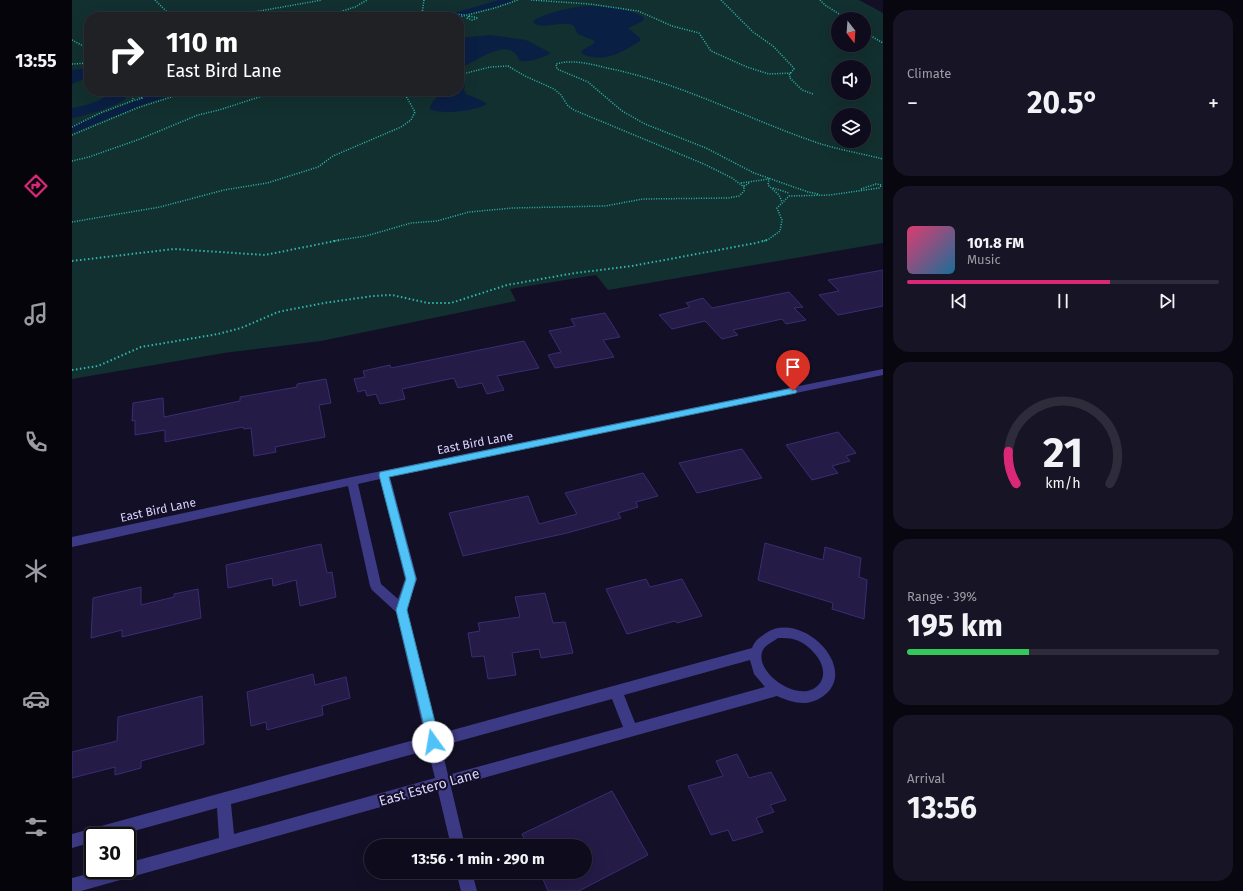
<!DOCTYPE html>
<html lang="en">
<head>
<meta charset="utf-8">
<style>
  body { margin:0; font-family:"Fira Sans",sans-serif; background:#171425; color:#f1f3f6; height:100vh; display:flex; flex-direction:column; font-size:15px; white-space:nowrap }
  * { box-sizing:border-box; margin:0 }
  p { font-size:13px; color:#9b9ba3 }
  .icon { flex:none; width:22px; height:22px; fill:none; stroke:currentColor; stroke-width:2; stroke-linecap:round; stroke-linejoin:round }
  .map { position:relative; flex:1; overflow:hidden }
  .sheet { display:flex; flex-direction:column; gap:10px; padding:10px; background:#08060f; width:360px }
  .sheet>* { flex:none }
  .guide { position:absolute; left:12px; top:12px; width:380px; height:84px; border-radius:16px; box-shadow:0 4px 16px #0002,0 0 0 1px #2e2b3b; background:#202124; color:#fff; overflow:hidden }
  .needle { width:26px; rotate:163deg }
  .buttons { position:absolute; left:759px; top:12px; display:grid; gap:8px }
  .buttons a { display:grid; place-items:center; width:40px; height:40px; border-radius:50%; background:#0e0b1c; box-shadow:0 4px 16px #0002,0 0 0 1px #2e2b3b; font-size:20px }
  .speed { position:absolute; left:12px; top:827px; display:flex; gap:8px; font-size:20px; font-weight:700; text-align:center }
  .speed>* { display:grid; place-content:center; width:52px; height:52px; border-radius:50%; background:#0e0b1c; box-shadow:0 4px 16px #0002,0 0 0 1px #2e2b3b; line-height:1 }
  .speed .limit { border:2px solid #111; border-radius:6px; background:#fff; color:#111 }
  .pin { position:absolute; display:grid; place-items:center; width:34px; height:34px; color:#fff; margin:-41px -17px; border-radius:50% 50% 50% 0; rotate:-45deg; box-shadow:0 0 4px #0007 }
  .pin .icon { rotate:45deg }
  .me { position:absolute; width:44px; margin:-22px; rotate:347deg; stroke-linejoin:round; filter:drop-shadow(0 0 3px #0008) }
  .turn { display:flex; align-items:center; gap:14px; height:84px; padding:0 16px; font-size:18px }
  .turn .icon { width:52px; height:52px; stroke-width:2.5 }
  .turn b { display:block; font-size:28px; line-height:34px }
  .big { font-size:30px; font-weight:700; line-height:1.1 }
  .sheet .tile { flex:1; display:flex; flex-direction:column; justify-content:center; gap:6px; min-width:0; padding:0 14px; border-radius:16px; background:#171425 }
  .sheet .dial { align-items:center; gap:0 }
  .dial svg { height:104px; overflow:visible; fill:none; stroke:#2e2b3b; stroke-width:7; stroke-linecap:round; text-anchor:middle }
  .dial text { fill:#f1f3f6; stroke:none }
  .song { display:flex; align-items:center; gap:12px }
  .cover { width:48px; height:48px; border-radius:6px; background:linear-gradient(135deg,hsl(340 70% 55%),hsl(200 70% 35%)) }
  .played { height:4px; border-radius:2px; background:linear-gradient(90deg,#db2777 65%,#2e2b3b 65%) }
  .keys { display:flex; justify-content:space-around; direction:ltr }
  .heat { display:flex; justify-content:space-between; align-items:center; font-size:22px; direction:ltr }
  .charge { height:6px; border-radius:3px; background:linear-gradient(90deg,#34c759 39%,#2e2b3b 0) }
  .trip { position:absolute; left:292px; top:839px; width:228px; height:40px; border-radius:20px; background:#0e0b1c; box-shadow:0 4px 16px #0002,0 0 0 1px #2e2b3b; font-weight:700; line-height:40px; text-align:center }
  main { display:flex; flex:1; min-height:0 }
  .tab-bar { display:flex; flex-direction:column; width:72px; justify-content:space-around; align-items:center; background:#06040b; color:#9b9ba3 }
  .tab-bar .icon { width:28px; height:28px }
  .tab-bar .on { color:#db2777 }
  .tab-bar b { font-size:18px; color:#f1f3f6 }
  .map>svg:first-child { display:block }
  .green { fill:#12302f; fill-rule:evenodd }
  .water { fill:#0a1f44 }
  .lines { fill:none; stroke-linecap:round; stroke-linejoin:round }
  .canal { fill:#0a1f44; fill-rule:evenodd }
  .building { fill:#241b47; stroke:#3b2d73 }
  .path-far1 { stroke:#2fb8b0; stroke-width:1.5; stroke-dasharray:1 1.5; stroke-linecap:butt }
  .path { stroke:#2fb8b0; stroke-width:2; stroke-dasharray:1.5 2.5; stroke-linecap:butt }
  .street { fill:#3d3a85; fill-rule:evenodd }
  .route { fill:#4fc3f7; stroke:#337fa1 }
  .labels { text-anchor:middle; stroke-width:4; stroke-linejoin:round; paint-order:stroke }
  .street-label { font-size:12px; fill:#d9d4ff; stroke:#130f26 }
  .near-street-label { font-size:14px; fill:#d9d4ff; stroke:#130f26 }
</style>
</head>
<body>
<main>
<nav class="tab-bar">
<b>13:55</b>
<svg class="icon on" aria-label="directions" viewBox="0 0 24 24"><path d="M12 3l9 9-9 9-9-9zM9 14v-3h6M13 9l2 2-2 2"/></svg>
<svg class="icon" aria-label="music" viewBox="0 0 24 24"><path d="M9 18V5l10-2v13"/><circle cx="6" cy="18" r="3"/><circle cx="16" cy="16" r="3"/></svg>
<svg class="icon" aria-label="phone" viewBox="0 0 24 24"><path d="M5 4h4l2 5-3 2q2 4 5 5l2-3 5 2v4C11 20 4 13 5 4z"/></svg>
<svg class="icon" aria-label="climate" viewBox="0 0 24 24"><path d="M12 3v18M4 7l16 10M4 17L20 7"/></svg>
<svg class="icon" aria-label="car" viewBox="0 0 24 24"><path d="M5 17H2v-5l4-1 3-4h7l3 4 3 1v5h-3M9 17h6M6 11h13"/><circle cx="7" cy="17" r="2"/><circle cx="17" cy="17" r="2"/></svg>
<svg class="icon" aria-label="filters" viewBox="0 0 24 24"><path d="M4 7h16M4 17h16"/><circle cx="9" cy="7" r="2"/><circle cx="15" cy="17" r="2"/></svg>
</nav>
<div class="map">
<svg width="811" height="891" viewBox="0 0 811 891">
  <rect width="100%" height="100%" fill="#130f26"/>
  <path class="green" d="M0,0h787l24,13v230l-275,47 -12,-15 -86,14 6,12 -195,40 -97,12 -152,26zM17,17h370v74h-370zM766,19h26v26h-26zM766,67h26v26h-26zM766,115h26v26h-26z"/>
  <path class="water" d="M516,6c11,0 50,4 56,12l-1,3 -15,7 12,10v3c-15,9 -29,19 -48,16 -5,-1 -9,-2 -11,-6l12,-7 2,-3 -17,-7 -5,-9c-12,-5 -33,6 -40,-3 5,-8 44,-16 55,-16z
    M418,35l36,5 25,13c-9,5 -23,11 -32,7 -9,-27 -47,5 -60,8v-30z
    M17,68v9l-17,7v-14z
    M387,80l6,4 -1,6 2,4 17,7 4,3c-11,7 -45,11 -57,5l1,-5 11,-13h17z
    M38,91h19c-1,3 -2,6 -5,9 -8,6 -42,17 -52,18v-10c9,-1 36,-8 38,-17z"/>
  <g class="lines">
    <path class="canal" d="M427,0h13l-1,2 -52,15h-13l1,-2z
      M93,91h16l-1,2 -30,9 -78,31v-7l70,-28z"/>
  </g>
  <path class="building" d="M811,270v36l-45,9 -19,-20 20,-4 -11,-11z
    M717,292l14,15 -9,1 12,12 -20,4 -4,-5 -49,11 5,5 -16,4 -17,-18 -33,8 -13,-14 31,-8 -4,-4 17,-5 9,10z
    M533,313l15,24 -17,3 11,17 -59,11 -7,-13 13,-3 -12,-21 26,-5 -4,-7z
    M452,341l15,27 -42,8 7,14 -17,4 -5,-11 -24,5 -4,-10 -52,11 3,10 -25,5 -4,-10 -9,2 -2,-6 -7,2 -4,-13 11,-2 -2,-6 27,-6 1,3z
    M254,379l5,24 -12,2 6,32 -50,10 1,5 -22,4 -3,-28 -7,1 -1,-2 -78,15v-12l-30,5v-15l-3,1 1,-18 30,-5 1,19 76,-16v-4l57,-10v-3z
    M766,432l18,21 -10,3 4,5 -18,5 6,7 -26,7 -26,-35z
    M670,449l20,29 -65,15 -18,-30z
    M571,473l15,23 -22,6 2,5 -20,6 3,5 -54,15 -104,23 -14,-43 79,-17 11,28 38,-10 -12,-21z
    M693,543l58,17 2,-13 36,11 -2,19 8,3 -3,39 -32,-10 1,-6 -75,-23z
    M249,544l6,29 5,-1 4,25 -36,9 -4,-26 -23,6 -1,-8 -44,10 -2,-23z
    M574,579l4,8 32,-8 20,37 -25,7 -2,-2 -48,13 -21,-45z
    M69,587v18l33,-8v-3l24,-5 3,29 -79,19v-7l-31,8 2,-40z
    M473,593l8,30 12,-1 8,31 -32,5 -2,-9 -27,4 4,22 -28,4 -4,-23 -12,1 -4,-24 12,-2 -2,-8 42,-6 -5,-20z
    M241,674l2,11 31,-8 4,21 -28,8 1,9 -56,15 -1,-8 -15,4 -4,-34z
    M130,696l2,48 -63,17v7l-26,7v-8l-43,11v-26l45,-11 1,-24z
    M665,754l12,24 22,-6 15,28 -16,5 4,7 -18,6 7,14 -30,9 -5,-11 -17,5 -23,-49 35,-10 -7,-15z
    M540,791l36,64 -69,36h-31l-8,-19h45v-26h-57l-6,-12z"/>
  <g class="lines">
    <path class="path-far1" d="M83,0l11,11 14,6
      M352,0l-2,14 3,3
      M459,0l59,4 48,7 34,15 27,7 12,18 36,16 22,7 22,-1
      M649,0l32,32 20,14 19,20 2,3 -5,6 2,3
      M748,0l5,5 22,14
      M344,15l6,-1
      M397,16l9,2 -6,2 -5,-2z
      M154,17l96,-17
      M252,17l31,-10 12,-7
      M367,17l13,-3 14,1
      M387,17l36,-9 23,-8
      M792,32l19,11
      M0,40l17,9
      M0,64l17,-1
      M387,75l31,-8 18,-1 17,10 29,13 7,6 7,11 6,4 130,54 28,14 12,9
      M718,78l12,12 11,4
      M35,92l10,-1
      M60,101l11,-3 -7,-2v-3
      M0,127l28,-14 32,-12 4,-10
      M0,135l65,-27 53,-17
      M0,161l17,-4 51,-18 58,-24 21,-5 59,-19
      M669,183l28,-4 -1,6 11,10 3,7
      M701,188l16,5
      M789,189l15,-5 6,1
      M746,194l-10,-2 -54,-19 -48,-25 -61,-24 -23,-13 -34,-29 -31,-13 -1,-5c16,-5 35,0 51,4 75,15 142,52 214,76 20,6 42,10 62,15
      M0,222l88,-15 64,-17 43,-7 51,-16 15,-11 68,-29 10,-7 4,-8 -9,-16 6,-5
      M261,241l33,-5 45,-13 26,-2 32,-9 44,-4 92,-2 38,-7 85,-1 11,-2 5,-5v-5l5,-3
      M692,241l5,-2 11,-8 2,-11 -5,-12 12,-12 41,-1 49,-7 3,-3"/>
    <path class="path" d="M0,261l102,-12 91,6 75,-15
      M0,370l26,-4 43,-19 77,-13 23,-6 37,-16 46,-9 49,-7 19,-1 36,8h23l56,-18 68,-12 57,-7 124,-23 11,-3"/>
    <path class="street" d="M811,369v6l-493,102 27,102 -10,30 31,125 314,-86c3,-8 7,-10 14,-15 36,-24 96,37 56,64 -15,10 -29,6 -45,-1l-326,91 14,59h-14l-13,-55 -357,100h-9v-13l31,-8h24v-7l92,-25 -2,-30 -101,28h-23v6l-21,6v-14l353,-97 -29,-125 -24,-22 -2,-4 -22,-100 -276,61v-10l280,-60zM308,479l25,100 -7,20 -17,-15 -23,-100zM706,638c6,0 13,0 18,2 15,5 35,27 24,43 -19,26 -73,-15 -55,-36 3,-3 9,-6 13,-9zM678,660l4,14 11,13 -130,36 -11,-28zM540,699l11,28 -175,48 -7,-29zM356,750l7,28 -201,56 -3,-30z
      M384,872h16l5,19h-16z"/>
  </g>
  <path class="route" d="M721,388l4,3 -1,2 -407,84 27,102 -9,31 33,132 -2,5 -5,1 -4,-1 -33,-137 10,-31 -27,-104 1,-3z"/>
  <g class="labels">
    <g class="street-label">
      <text transform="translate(403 443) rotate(-11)" y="4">East Bird Lane</text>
      <text transform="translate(86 510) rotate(-12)" y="4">East Bird Lane</text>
    </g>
    <g class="near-street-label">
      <text transform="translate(357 787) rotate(-16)" y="5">East Estero Lane</text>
    </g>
  </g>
</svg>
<div class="buttons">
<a><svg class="needle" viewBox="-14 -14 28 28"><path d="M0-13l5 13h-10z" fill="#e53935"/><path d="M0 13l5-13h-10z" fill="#9b9ba3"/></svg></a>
<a><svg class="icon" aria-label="sound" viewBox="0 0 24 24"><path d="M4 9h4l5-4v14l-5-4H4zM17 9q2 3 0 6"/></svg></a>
<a><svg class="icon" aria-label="layers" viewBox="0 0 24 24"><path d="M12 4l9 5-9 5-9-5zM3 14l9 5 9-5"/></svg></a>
</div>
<div class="speed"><div class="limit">30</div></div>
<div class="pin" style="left:721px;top:391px;background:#d93025"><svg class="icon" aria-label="arrive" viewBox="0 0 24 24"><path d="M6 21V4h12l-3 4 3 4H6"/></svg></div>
<svg class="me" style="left:361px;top:742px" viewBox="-20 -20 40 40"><circle r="19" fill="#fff"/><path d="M0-13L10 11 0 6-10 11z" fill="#4fc3f7"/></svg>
<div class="trip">13:56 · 1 min · 290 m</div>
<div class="guide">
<div class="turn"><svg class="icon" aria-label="right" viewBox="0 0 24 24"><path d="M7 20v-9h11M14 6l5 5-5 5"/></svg><div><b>110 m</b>East Bird Lane</div></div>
</div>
</div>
<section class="sheet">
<div class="tile"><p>Climate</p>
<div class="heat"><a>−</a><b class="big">20.5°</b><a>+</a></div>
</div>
<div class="tile">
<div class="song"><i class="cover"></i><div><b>101.8 FM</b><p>Music</p></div></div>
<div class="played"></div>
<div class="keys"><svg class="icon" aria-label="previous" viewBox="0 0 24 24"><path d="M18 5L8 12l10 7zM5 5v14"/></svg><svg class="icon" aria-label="pause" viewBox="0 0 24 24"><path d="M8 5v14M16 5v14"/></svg><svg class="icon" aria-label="next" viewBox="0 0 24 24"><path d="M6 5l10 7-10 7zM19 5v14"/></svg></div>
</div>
<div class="tile dial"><svg viewBox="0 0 100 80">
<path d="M14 69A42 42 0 1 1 86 69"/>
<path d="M14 69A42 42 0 0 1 8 44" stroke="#db2777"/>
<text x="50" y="56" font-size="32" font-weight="700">21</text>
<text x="50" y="72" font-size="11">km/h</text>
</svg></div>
<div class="tile"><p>Range · 39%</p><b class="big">195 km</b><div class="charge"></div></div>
<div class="tile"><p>Arrival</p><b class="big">13:56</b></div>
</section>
</main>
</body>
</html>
